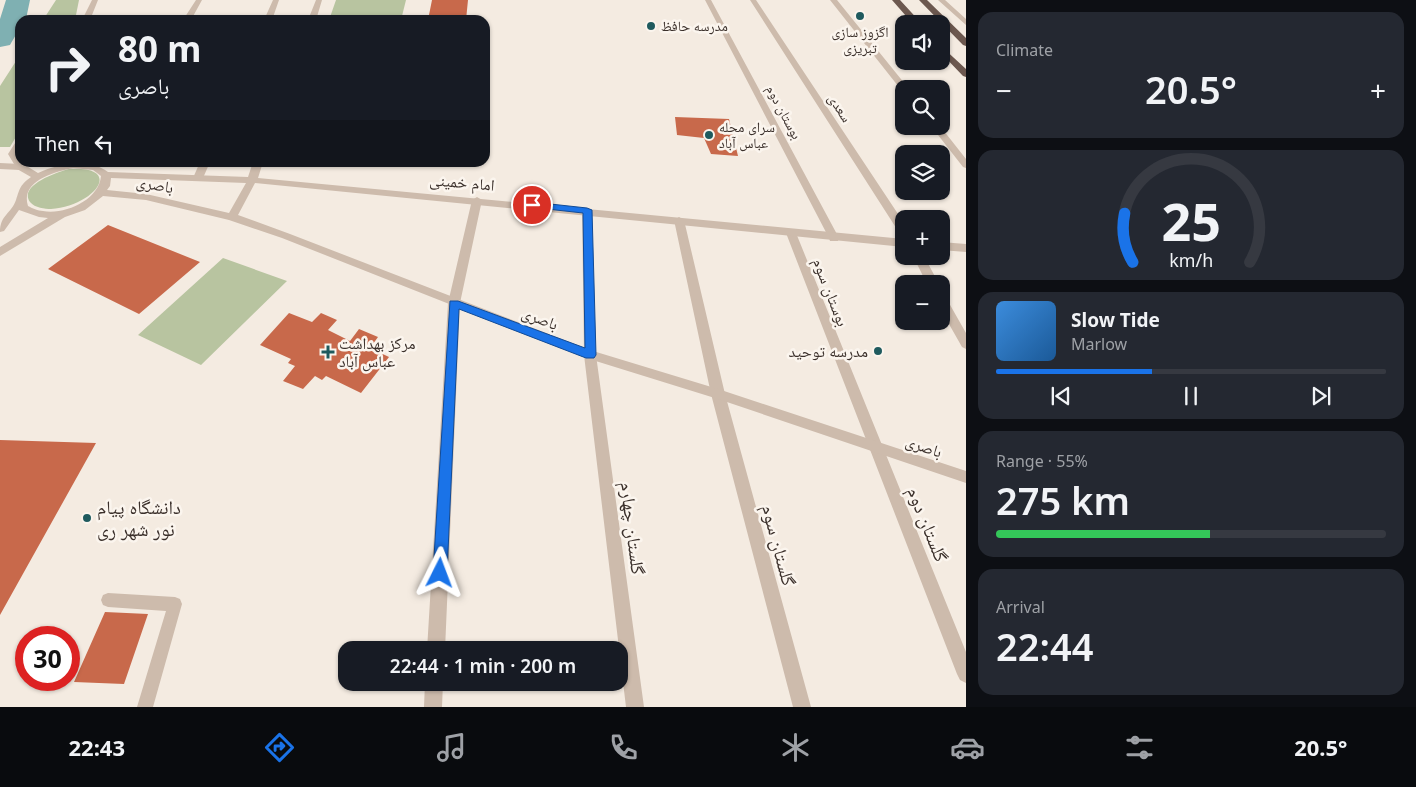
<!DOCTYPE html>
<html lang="en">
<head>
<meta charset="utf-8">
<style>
  body { margin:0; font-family:"Noto Sans","Noto Naskh Arabic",sans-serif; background:#242831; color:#f1f3f6; height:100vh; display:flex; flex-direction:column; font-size:19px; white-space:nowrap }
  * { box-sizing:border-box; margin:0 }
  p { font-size:16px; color:#9ea1a6 }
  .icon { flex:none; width:28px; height:28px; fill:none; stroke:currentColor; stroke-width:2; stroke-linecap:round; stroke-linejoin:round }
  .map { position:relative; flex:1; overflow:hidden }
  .sheet { display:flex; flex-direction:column; gap:12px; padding:12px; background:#0d0f14; width:450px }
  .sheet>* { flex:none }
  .top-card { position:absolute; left:15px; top:15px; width:475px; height:152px; border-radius:15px; box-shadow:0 1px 4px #0004; background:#171b24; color:#f1f3f6; overflow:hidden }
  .tools { position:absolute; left:895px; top:15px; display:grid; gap:10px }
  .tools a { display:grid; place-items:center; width:55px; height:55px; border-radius:10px; background:#171b24; box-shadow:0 1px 4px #0004; font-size:25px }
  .speed { position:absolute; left:15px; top:626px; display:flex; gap:10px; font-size:25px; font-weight:700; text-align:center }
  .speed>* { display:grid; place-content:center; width:65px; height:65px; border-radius:50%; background:#171b24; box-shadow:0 1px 4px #0004; line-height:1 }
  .speed .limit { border:8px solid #d22; background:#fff; color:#111 }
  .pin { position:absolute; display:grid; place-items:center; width:42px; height:42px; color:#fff; margin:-21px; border:2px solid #fff; border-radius:50%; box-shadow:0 1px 5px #0007 }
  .me { position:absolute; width:55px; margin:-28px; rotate:3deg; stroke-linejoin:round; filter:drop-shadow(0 0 4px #0008) }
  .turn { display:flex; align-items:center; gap:18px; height:105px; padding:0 20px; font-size:22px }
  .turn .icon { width:65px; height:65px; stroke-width:2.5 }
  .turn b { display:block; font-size:35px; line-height:42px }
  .then { display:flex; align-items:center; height:48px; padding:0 20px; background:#0003; gap:10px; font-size:19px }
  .big { font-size:38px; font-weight:600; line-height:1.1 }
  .sheet .card { flex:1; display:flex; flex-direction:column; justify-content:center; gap:8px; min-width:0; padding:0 18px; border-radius:15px; background:#242831 }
  .sheet .dial { align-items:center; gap:0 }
  .dial svg { height:130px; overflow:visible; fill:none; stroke:#363941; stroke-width:7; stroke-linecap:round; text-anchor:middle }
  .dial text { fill:#f1f3f6; stroke:none }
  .song { display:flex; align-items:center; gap:15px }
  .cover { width:60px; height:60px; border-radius:8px; background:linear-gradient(135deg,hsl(210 70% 55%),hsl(210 70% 35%)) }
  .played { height:5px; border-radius:2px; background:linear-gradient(90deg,#1a73e8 40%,#363941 40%) }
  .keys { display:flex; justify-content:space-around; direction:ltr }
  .heat { display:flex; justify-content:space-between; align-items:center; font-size:28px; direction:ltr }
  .charge { height:8px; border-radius:4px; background:linear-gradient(90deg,#34c759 55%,#363941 0) }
  .trip { position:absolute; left:338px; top:641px; width:290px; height:50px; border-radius:15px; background:#171b24; box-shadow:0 1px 4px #0004; font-weight:600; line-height:50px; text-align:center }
  .menu { display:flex; height:80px; justify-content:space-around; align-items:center; background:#090b0e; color:#9ea1a6 }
  .menu .icon { width:35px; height:35px }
  .menu .current { color:#1a73e8 }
  .menu b { font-size:22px; color:#f1f3f6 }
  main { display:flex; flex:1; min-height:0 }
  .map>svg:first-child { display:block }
  .green { fill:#b8c4a0 }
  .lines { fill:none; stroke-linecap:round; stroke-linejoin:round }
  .river { fill:#7fb0b2; fill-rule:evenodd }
  .building { fill:#c8694b }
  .service { fill:#cdbbac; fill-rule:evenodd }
  .minor { fill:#cdbbac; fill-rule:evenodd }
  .tertiary { fill:#cdbbac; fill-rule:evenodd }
  .trunk { fill:#6c584f; fill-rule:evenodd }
  .route { fill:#1a73e8; stroke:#114b97 }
  .poi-dot { fill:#1f5a5e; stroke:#fbf5ee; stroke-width:2 }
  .labels { text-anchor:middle; stroke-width:5; stroke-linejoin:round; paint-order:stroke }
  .far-poi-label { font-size:14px; fill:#3b302b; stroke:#fbf5ee; text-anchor:start }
  .far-street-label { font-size:14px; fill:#3b302b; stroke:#fbf5ee }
  .street-label { font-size:16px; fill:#3b302b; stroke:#fbf5ee }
  .poi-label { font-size:16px; fill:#3b302b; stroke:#fbf5ee; text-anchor:start }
  .near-poi-label { font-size:19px; fill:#3b302b; stroke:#fbf5ee; text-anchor:start }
  .near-street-label { font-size:19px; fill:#3b302b; stroke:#fbf5ee }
</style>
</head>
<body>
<main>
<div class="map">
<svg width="966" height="707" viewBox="0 0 966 707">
  <rect width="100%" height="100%" fill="#f4ebe1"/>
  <path class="green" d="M56,0h23l-4,20h-32z
    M336,0h70l-5,20h-72z
    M20,55v75l-10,17h-10v-61z
    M69,169c58,-3 23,38 -18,40 -6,0 -16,-1 -21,-7 -12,-17 28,-30 39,-33z
    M223,258l64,23 -86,84 -63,-30z"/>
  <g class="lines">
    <path class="river" d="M6,0h24l-4,19 -6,1c0,10 -5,16 -10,25l-10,2v-28z"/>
  </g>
  <path class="building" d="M432,0h36l-2,20h-38z
    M675,117l54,2 9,37 -27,-2 -7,-16 -27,-3z
    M108,225l92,37 -61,52 -91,-45z
    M289,313l23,9 9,-9 16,7 -9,10 22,11 9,-12 19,8 -8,11 19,9 -28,36 -35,-17 -4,4 -7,-4 -12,13 -20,-8 12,-15 -7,-3 3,-4 -31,-14z
    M0,440l96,3 -96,172z
    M105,612l43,2 -24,70 -50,-2z"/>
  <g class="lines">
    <path class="service" d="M0,163l20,1 4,3 -4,3 -20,-1z
      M108,593l67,4 5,2 2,5 -29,103h-16l29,-96 -58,-4 -5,-2 -2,-5 2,-5z"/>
    <path class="minor" d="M273,0h6l-7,20h-8z
      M705,0h6l128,238 -1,3h-8l-1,-3z
      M750,0h6l148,223v12l-4,-1z
      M830,0h7l72,89 -7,2z
      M931,126h9l26,33v9l-3,-1z
      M200,162h10l-7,16 -5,3 -5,-3z
      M477,197l5,3 -22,103 -15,347h-18l21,-347 24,-103z
      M587,208l5,3 4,144 48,352h-18l-42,-352 -2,-144z
      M679,217l5,3 41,174 86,313h-18l-82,-313 -37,-174z
      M791,230l5,3 170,419v31l-6,-3 -3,-6 -171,-441z
      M913,256h11l15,28h-12z
      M941,295l4,1 21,37v16l-4,-2 -21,-37z
      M425,682h18l-1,25h-18z"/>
    <path class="tertiary" d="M92,0h6l-8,20h-8z
      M196,0h6l-11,20h-8z
      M316,0h6l-6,20h-8z
      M938,0h7l21,19v6z
      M20,139v11l-2,4 2,8 18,11c22,-10 50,-16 70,-1l140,5 5,-15h10l-5,16 646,61v8l-649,-64 -17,32 52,19 303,117 125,38 248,82v12l-248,-84 -132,-41 -304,-120 -53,-18 -83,-20 -43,-4 -18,14 -20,7 -65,39v-9l48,-29 -9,-1 -20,-7 -15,21 -4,1c0,-17 11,-18 16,-32 4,-12 4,-15 15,-23l-14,-8 -9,-15 9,-14zM73,168l20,2 8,6c-2,24 -36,39 -58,35 -5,0 -11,-3 -15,-5 -8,-25 26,-34 45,-38zM111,178l135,5 -17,30 -83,-19 -39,-4 3,-4z
      M941,242l25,2v8l-25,-2z"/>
    <path class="trunk" d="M892,0h8l22,24h-9z
      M919,0h8l39,38v8l-3,-1z
      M941,46l25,23v8l-3,-1 -22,-23z"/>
  </g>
  <path class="route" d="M532,202l55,6 5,2 4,145 -2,3h-8l-127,-49 -12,264 -2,5 -5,2 -5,-2 -2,-5 17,-272h8l127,47 -2,-135 -54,-6 -2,-2z"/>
  <g class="poi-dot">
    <circle cx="860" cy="16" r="5"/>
    <circle cx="651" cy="26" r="5"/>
    <circle cx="709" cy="135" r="5"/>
    <circle cx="878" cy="351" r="5"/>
    <path d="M325.5 344.5h5v5h5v5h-5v5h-5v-5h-5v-5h5z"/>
    <circle cx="87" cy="518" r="5"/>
  </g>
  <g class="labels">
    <g class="far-poi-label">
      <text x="661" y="31">مدرسه حافظ</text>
      <text x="860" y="37" text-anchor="middle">اگزوز سازی<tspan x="860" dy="16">تبریزی</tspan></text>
      <text x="719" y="132">سرای محله<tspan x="719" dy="16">عباس آباد</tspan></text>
    </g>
    <g class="far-street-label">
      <text transform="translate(840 108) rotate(57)" y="5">سعدی</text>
      <text transform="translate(784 112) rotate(62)" y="5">بوستان دوم</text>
    </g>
    <g class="street-label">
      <text transform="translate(462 182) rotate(5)" y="6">امام خمینی</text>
      <text transform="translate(155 184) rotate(10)" y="6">باصری</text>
      <text transform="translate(831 292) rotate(69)" y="6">بوستان سوم</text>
      <text transform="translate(540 318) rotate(21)" y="6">باصری</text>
      <text transform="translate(924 446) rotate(19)" y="6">باصری</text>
    </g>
    <g class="poi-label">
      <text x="339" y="349">مرکز ‌بهداشت<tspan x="339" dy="18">عباس آباد</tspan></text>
      <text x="868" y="357" text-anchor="end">مدرسه توحید</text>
    </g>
    <g class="near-poi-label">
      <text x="97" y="514">دانشگاه پیام<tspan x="97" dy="22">نور شهر ری</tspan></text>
    </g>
    <g class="near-street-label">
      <text transform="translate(928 524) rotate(68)" y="7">گلستان دوم</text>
      <text transform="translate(633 528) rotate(83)" y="7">گلستان چهارم</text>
      <text transform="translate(779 545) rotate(75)" y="7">گلستان سوم</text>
    </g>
  </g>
</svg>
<div class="tools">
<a><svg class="icon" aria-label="sound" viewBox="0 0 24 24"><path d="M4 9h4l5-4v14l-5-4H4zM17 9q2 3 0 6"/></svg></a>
<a><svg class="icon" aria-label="search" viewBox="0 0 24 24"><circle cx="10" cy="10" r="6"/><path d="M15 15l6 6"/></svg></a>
<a><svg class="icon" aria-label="layers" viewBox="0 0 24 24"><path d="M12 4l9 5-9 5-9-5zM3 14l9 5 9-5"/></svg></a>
<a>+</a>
<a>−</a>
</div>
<div class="speed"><div class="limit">30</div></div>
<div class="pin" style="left:532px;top:205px;background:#d93025"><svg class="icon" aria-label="arrive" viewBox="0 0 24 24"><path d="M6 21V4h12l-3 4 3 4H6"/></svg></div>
<svg class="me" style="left:440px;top:573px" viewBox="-20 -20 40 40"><path d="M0-17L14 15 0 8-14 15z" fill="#1a73e8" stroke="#fff" stroke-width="4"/></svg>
<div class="trip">22:44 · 1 min · 200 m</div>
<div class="top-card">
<div class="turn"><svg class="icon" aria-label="right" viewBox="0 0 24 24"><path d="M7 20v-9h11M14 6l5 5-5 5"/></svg><div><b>80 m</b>باصری</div></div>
<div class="then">Then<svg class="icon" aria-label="left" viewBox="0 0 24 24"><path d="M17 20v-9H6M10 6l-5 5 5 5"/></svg></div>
</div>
</div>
<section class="sheet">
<div class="card"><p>Climate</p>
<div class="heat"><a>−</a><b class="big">20.5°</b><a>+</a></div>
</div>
<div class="card dial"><svg viewBox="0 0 100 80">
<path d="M14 69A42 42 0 1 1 86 69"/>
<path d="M14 69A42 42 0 0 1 9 39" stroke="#1a73e8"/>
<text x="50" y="56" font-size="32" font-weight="700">25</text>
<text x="50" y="72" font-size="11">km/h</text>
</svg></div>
<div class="card">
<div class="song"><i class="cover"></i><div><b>Slow Tide</b><p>Marlow</p></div></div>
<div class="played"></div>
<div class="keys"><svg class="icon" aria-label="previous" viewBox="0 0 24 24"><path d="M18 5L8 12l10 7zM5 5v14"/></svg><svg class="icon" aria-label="pause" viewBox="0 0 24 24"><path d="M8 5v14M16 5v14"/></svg><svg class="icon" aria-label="next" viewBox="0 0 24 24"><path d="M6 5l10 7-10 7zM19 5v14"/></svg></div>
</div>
<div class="card"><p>Range · 55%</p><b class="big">275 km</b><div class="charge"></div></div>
<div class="card"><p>Arrival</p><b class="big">22:44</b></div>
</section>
</main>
<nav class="menu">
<b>22:43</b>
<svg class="icon current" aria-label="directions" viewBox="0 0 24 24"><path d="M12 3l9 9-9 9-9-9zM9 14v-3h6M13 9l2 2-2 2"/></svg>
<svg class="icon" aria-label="music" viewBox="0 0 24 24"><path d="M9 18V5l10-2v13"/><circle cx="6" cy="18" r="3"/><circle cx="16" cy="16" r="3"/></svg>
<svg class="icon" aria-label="phone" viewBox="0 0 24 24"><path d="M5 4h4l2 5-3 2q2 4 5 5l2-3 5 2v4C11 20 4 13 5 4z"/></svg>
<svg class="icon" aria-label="climate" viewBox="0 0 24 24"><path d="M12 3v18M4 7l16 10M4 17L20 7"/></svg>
<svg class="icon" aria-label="car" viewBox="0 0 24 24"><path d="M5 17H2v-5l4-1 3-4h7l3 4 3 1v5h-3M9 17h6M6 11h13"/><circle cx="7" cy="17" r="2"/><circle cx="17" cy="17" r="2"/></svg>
<svg class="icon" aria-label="filters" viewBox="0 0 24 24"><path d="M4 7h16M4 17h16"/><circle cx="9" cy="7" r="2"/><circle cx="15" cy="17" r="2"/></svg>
<b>20.5°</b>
</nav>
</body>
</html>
